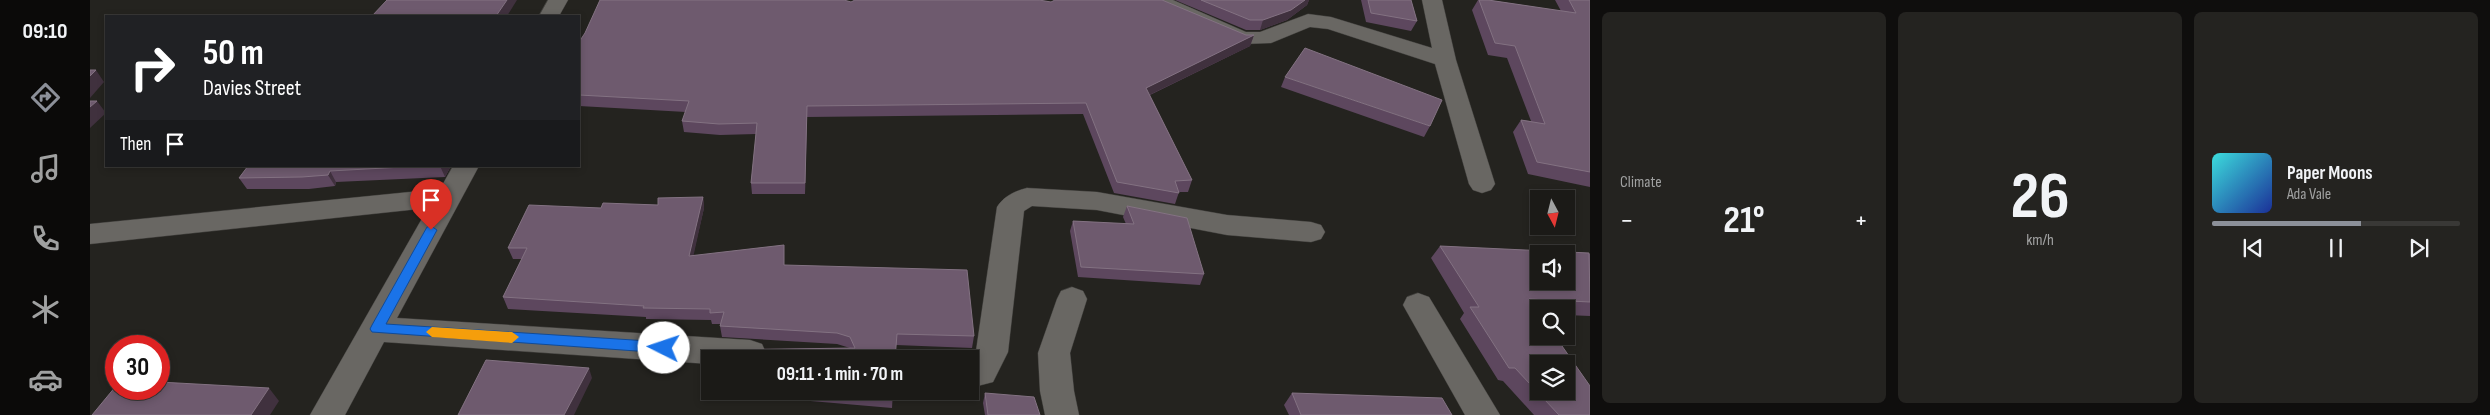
<!DOCTYPE html>
<html lang="en">
<head>
<meta charset="utf-8">
<style>
  body { margin:0; font-family:"Sofia Sans Condensed",sans-serif; background:#242320; color:#f1f3f6; height:100vh; display:flex; flex-direction:column; font-size:19px; white-space:nowrap }
  * { box-sizing:border-box; margin:0 }
  p { font-size:16px; color:#a0a1a1 }
  .icon { flex:none; width:28px; height:28px; fill:none; stroke:currentColor; stroke-width:2; stroke-linecap:round; stroke-linejoin:round }
  .map { position:relative; flex:1; overflow:hidden }
  .sheet { display:flex; flex-direction:column; gap:12px; padding:12px; background:#0f0e0d; width:900px }
  .sheet>* { flex:none }
  .guide { position:absolute; left:15px; top:15px; width:475px; height:152px; border-radius:0px; box-shadow:0 2px 8px #0003,0 0 0 1px #393836; background:#202124; color:#fff; overflow:hidden }
  .needle { width:32px; rotate:173deg }
  .tools { position:absolute; left:1440px; top:190px; display:grid; gap:10px }
  .tools a { display:grid; place-items:center; width:45px; height:45px; border-radius:0px; background:#1b1a17; box-shadow:0 2px 8px #0003,0 0 0 1px #393836; font-size:25px }
  .speed { position:absolute; left:15px; top:335px; display:flex; gap:10px; font-size:25px; font-weight:700; text-align:center }
  .speed>* { display:grid; place-content:center; width:65px; height:65px; border-radius:50%; background:#1b1a17; box-shadow:0 2px 8px #0003,0 0 0 1px #393836; line-height:1 }
  .speed .limit { border:8px solid #d22; background:#fff; color:#111 }
  .pin { position:absolute; display:grid; place-items:center; width:42px; height:42px; color:#fff; margin:-51px -21px; border-radius:50% 50% 50% 0; rotate:-45deg; box-shadow:0 0 5px #0007 }
  .pin .icon { rotate:45deg }
  .me { position:absolute; width:55px; margin:-28px; rotate:274deg; stroke-linejoin:round; filter:drop-shadow(0 0 4px #0008) }
  .turn { display:flex; align-items:center; gap:18px; height:105px; padding:0 15px; font-size:22px }
  .turn .icon { width:65px; height:65px; stroke-width:2.5 }
  .turn b { display:block; font-size:35px; line-height:42px }
  .then { display:flex; align-items:center; height:48px; padding:0 15px; background:#0003; gap:10px; font-size:19px }
  .big { font-size:38px; font-weight:700; line-height:1.1 }
  .sheet .card { flex:1; display:flex; flex-direction:column; justify-content:center; gap:8px; min-width:0; padding:0 18px; border-radius:8px; background:#242320 }
  .sheet .dial { align-items:center; gap:0 }
  .dial b { font-size:65px; line-height:1 }
  .song { display:flex; align-items:center; gap:15px }
  .cover { width:60px; height:60px; border-radius:8px; background:linear-gradient(135deg,hsl(180 70% 55%),hsl(230 70% 35%)) }
  .played { height:5px; border-radius:2px; background:linear-gradient(90deg,#8c9099 60%,#393836 60%) }
  .keys { display:flex; justify-content:space-around; direction:ltr }
  .heat { display:flex; justify-content:space-between; align-items:center; font-size:28px; direction:ltr }
  .sheet .tiles { flex:1; display:grid; gap:12px; grid-template-columns:repeat(3,1fr) }
  .trip { position:absolute; left:611px; top:350px; width:278px; height:50px; border-radius:0px; background:#1b1a17; box-shadow:0 2px 8px #0003,0 0 0 1px #393836; font-weight:700; line-height:50px; text-align:center }
  main { display:flex; flex:1; min-height:0 }
  .menu { display:flex; flex-direction:column; width:90px; justify-content:space-around; align-items:center; background:#0b0a09; color:#a0a1a1 }
  .menu .icon { width:35px; height:35px }
  .menu .active { color:#8c9099 }
  .menu b { font-size:22px; color:#f1f3f6 }
  .map>svg:first-child { display:block }
  .lines { fill:none; stroke-linecap:round; stroke-linejoin:round }
  .minor-casing { stroke:#403f3c; stroke-width:1 }
  .minor { fill:#696763; fill-rule:evenodd }
  .wall { fill:#5d475e }
  .shaded-wall { fill:#40313e }
  .building { fill:#6e5a6e; stroke:#837282; fill-rule:evenodd }
  .route { fill:#1a73e8; stroke:#114b97 }
  .slow { fill:#f59e0b }
</style>
</head>
<body>
<main>
<nav class="menu">
<b>09:10</b>
<svg class="icon active" aria-label="directions" viewBox="0 0 24 24"><path d="M12 3l9 9-9 9-9-9zM9 14v-3h6M13 9l2 2-2 2"/></svg>
<svg class="icon" aria-label="music" viewBox="0 0 24 24"><path d="M9 18V5l10-2v13"/><circle cx="6" cy="18" r="3"/><circle cx="16" cy="16" r="3"/></svg>
<svg class="icon" aria-label="phone" viewBox="0 0 24 24"><path d="M5 4h4l2 5-3 2q2 4 5 5l2-3 5 2v4C11 20 4 13 5 4z"/></svg>
<svg class="icon" aria-label="climate" viewBox="0 0 24 24"><path d="M12 3v18M4 7l16 10M4 17L20 7"/></svg>
<svg class="icon" aria-label="car" viewBox="0 0 24 24"><path d="M5 17H2v-5l4-1 3-4h7l3 4 3 1v5h-3M9 17h6M6 11h13"/><circle cx="7" cy="17" r="2"/><circle cx="17" cy="17" r="2"/></svg>
</nav>
<div class="map">
<svg width="1500" height="415" viewBox="0 0 1500 415">
  <rect width="100%" height="100%" fill="#24231f"/>
  <g class="lines">
    <defs>
      <path id="minor" d="M458,0h20l-9,16h-20z
        M1056,0h27l73,32h14l48,-18 23,3 101,31 -10,-48h20l14,60 39,124 -4,6 -9,3 -9,-3 -4,-6 -34,-120 -107,-35 -18,-2 -39,16 -28,1 -94,-40z
        M363,166h26l-82,152 353,22 12,4 4,9 -3,6h-53v5l-326,-22 -39,73h-35l118,-207 -338,36v-20l350,-35z
        M937,188l70,4 130,23 84,7 10,3 4,7 -4,7 -10,3 -84,-7 -130,-25 -65,-4 -8,5 -16,141 -15,30 -23,6v-28l6,-9 21,-144c7,-11 18,-16 30,-19z
        M982,287l11,4 4,8 -17,54 4,38 5,24h-34l-5,-24 -2,-38 19,-54 4,-8z
        M1328,293l11,4 71,118h-35l-62,-110 4,-8z"/>
    </defs>
    <use href="#minor" class="minor-casing"/>
    <use href="#minor" class="minor"/>
  </g>
  <path class="wall" d="M1085,0h134l-2,5 -20,15 -27,10h-14z
    M1271,0h50l6,21 -6,10 -45,-9z
    M1388,0h10l73,11 -6,-11h35v187l-62,-13 -15,-42 8,-12 10,1 -24,-63 -19,-3 -16,-45z
    M949,1l207,34h8l-4,11 -100,49 42,85 -4,12h-9l-4,12 -61,-11 -31,-79 -276,3 -2,77h-53l-1,-11 5,-49 -36,1 -36,-3 -2,-11 4,-9 -107,-6v-64l272,-40z
    M1195,77l145,49 -6,11 -143,-50z
    M158,166h203l-6,11 -109,5 -1,4 -26,3h-62l-8,-11z
    M613,197l1,11 -11,47 91,1v9l190,71 -2,12 -76,-3 -46,3 -13,-4 -115,-7 -2,-11 1,-2h-9l-1,-4 -65,-1v-2l-138,-8 -5,-12 19,-38h-9l-5,-11 93,-40 57,-3z
    M1037,206l77,68 -4,11 -122,-8 -8,-46 3,-10 53,3 -3,-7z
    M1350,246l150,8v62l-24,-1v-6h-27v4l51,102h-56l-31,-34 -5,-1 -38,-61 4,-6 -33,-55z
    M620,362v29h183l-1,17 -128,-11 -1,3 -57,-5 -2,-11z
    M895,393l55,22h-55l-2,-12z
    M1202,393l160,22h-163l-5,-10z"/>
  <path class="shaded-wall" d="M417,0h10l-10,16h-11z
    M1215,0h4l-2,5 -20,15 -27,10 3,-10z
    M1164,35l-4,11 -107,52 3,-10z
    M6,70l8,12 -14,16v-22z
    M7,101l9,12 -16,15v-21z
    M717,106v11l-2,77v-11z
    M350,166h11l-6,11z
    M240,171l6,11 -1,4 -7,-11z
    M613,197l1,11 -13,59 -2,-11z
    M499,368l3,10 -18,37h-10z
    M179,388l10,13 -9,14h-19z"/>
  <path class="building" d="M297,0h120l-11,16h-124z
    M510,0h244l7,2 4,-2h184l12,2 4,-2h107l84,35h8l-108,53 46,92 -17,1 4,12 -62,-11 -31,-79 -279,3 -2,77h-54l6,-60 -38,1 -37,-3 7,-20 -110,-6v-53l6,-9z
    M1111,0h104l-14,10 -28,10h-13z
    M1278,0h43l6,21 -46,-8z
    M1389,0h9l88,13 -7,-13h21v172l-53,-10 -16,-42 24,4 -30,-78 -20,-3z
    M1215,48l137,52 -12,26 -145,-49z
    M0,70h6l-6,6z
    M0,101h7l-7,6z
    M158,166h173l-91,5 -2,4 -26,2 -63,1z
    M613,197l-14,59 95,-11v20l183,5 7,66 -77,-2 -2,25h-184l2,-9 142,-2 -5,-11 -13,-4 -117,-7 4,-14 -14,1v-4l-67,-1 1,-2 -141,-9 24,-49h-19l21,-43 72,3 2,-5 55,2v-7z
    M1037,206l60,12 17,56 -123,-7 -8,-46 61,3z
    M1350,246l149,7 1,49 -61,-3 10,14v23h16l35,50v29h-31l-44,-47h-6l-39,-61h9zM1449,254h27v27h-27zM1449,364h27v27h-27z
    M396,360l103,8 -25,47h-106z
    M620,362v23l-6,-1z
    M69,382l110,6 -18,27h-159l24,-29v3h43z
    M737,391h66v6z
    M895,393l49,4 6,18h-52z
    M1202,393l150,5 10,17h-151z"/>
  <path class="route" d="M341,226l6,4 -51,94 278,18 5,2 2,4 -2,3 -5,2 -292,-21 -2,-3 2,-4 55,-98z"/>
  <path class="slow" d="M342,327l80,5 7,5 -7,6 -80,-6 -6,-5z"/>
</svg>
<div class="tools">
<a><svg class="needle" viewBox="-14 -14 28 28"><path d="M0-13l5 13h-10z" fill="#e53935"/><path d="M0 13l5-13h-10z" fill="#a0a1a1"/></svg></a>
<a><svg class="icon" aria-label="sound" viewBox="0 0 24 24"><path d="M4 9h4l5-4v14l-5-4H4zM17 9q2 3 0 6"/></svg></a>
<a><svg class="icon" aria-label="search" viewBox="0 0 24 24"><circle cx="10" cy="10" r="6"/><path d="M15 15l6 6"/></svg></a>
<a><svg class="icon" aria-label="layers" viewBox="0 0 24 24"><path d="M12 4l9 5-9 5-9-5zM3 14l9 5 9-5"/></svg></a>
</div>
<div class="speed"><div class="limit">30</div></div>
<div class="pin" style="left:341px;top:230px;background:#d93025"><svg class="icon" aria-label="arrive" viewBox="0 0 24 24"><path d="M6 21V4h12l-3 4 3 4H6"/></svg></div>
<svg class="me" style="left:574px;top:348px" viewBox="-20 -20 40 40"><circle r="19" fill="#fff"/><path d="M0-13L10 11 0 6-10 11z" fill="#1a73e8"/></svg>
<div class="trip">09:11 · 1 min · 70 m</div>
<div class="guide">
<div class="turn"><svg class="icon" aria-label="right" viewBox="0 0 24 24"><path d="M7 20v-9h11M14 6l5 5-5 5"/></svg><div><b>50 m</b>Davies Street</div></div>
<div class="then">Then<svg class="icon" aria-label="arrive" viewBox="0 0 24 24"><path d="M6 21V4h12l-3 4 3 4H6"/></svg></div>
</div>
</div>
<section class="sheet">
<div class="tiles">
<div class="card"><p>Climate</p>
<div class="heat"><a>−</a><b class="big">21°</b><a>+</a></div>
</div>
<div class="card dial"><b>26</b><p>km/h</p></div>
<div class="card">
<div class="song"><i class="cover"></i><div><b>Paper Moons</b><p>Ada Vale</p></div></div>
<div class="played"></div>
<div class="keys"><svg class="icon" aria-label="previous" viewBox="0 0 24 24"><path d="M18 5L8 12l10 7zM5 5v14"/></svg><svg class="icon" aria-label="pause" viewBox="0 0 24 24"><path d="M8 5v14M16 5v14"/></svg><svg class="icon" aria-label="next" viewBox="0 0 24 24"><path d="M6 5l10 7-10 7zM19 5v14"/></svg></div>
</div>
</div>
</section>
</main>
</body>
</html>
